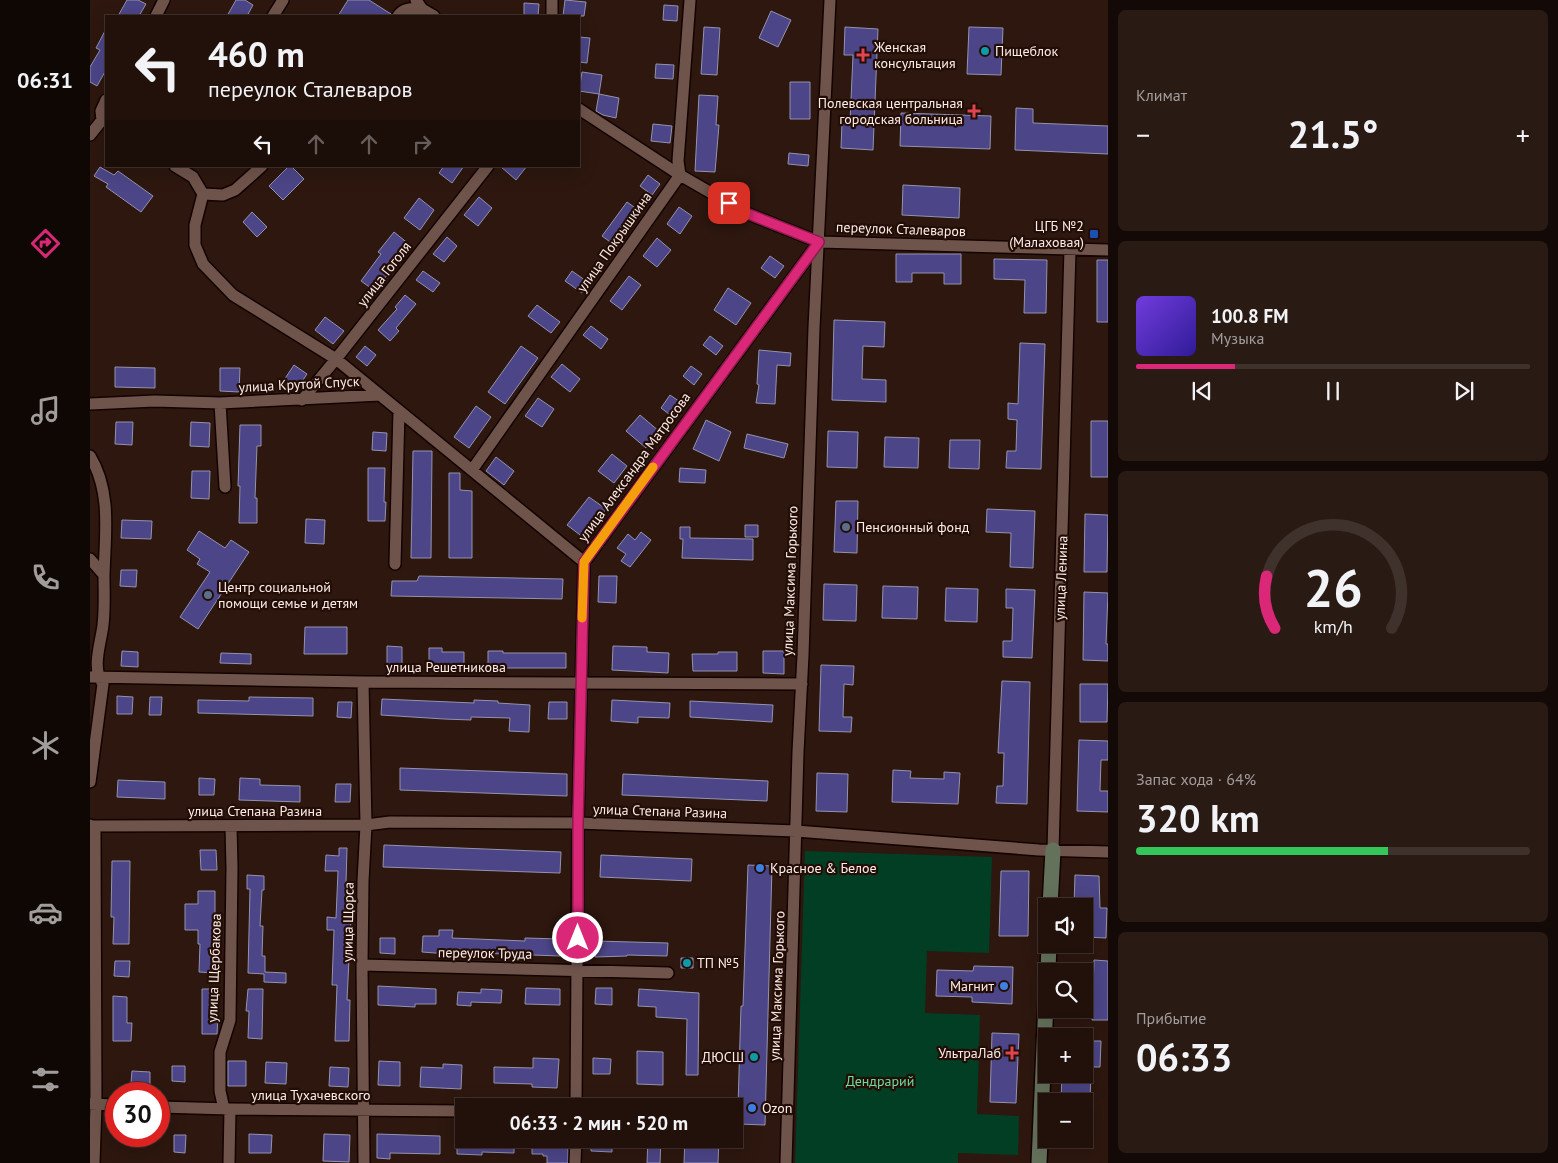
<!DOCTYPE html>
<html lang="ru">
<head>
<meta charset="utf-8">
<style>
  body { margin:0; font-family:"PT Sans",sans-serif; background:#2a1a14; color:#f1f3f6; height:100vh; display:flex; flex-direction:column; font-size:19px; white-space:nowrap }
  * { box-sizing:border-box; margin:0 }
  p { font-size:16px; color:#a29d9d }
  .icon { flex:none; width:28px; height:28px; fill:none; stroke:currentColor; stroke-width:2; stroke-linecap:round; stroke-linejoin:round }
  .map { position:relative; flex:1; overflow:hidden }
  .drawer { display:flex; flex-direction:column; gap:10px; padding:10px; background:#130906; width:450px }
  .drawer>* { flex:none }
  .top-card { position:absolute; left:15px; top:15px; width:475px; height:152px; border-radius:0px; box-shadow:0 5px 20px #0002,0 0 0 1px #3f312c; background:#22110b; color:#f1f3f6; overflow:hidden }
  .fabs { position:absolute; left:948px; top:898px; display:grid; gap:10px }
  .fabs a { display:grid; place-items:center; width:55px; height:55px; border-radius:0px; background:#22110b; box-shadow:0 5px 20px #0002,0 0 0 1px #3f312c; font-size:25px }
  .speed { position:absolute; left:15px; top:1082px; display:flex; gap:10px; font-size:25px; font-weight:700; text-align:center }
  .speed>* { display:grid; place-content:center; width:65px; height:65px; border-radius:50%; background:#22110b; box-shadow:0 5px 20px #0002,0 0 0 1px #3f312c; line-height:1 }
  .speed .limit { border:8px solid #d22; background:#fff; color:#111 }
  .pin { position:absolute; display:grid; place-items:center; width:42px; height:42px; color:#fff; margin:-21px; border-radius:10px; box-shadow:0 2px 8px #0006 }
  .me { position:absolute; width:55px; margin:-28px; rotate:0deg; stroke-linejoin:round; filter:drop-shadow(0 0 4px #0008) }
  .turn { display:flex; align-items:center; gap:18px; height:105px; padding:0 20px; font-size:22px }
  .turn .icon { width:65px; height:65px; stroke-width:2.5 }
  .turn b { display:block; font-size:35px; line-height:42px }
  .lanes { display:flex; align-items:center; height:48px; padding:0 20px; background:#0003; justify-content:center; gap:25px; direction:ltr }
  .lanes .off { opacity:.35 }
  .big { font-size:38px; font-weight:800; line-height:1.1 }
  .drawer .widget { flex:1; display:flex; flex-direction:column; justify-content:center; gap:8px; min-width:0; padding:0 18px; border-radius:8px; background:#2a1a14 }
  .drawer .dial { align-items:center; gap:0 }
  .dial svg { height:130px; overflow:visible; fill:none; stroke:#3f312c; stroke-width:7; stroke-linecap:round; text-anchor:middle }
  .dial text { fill:#f1f3f6; stroke:none }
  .song { display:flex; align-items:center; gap:15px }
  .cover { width:60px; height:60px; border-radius:8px; background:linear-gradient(135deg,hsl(260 70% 55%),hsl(250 70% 35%)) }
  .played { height:5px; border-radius:2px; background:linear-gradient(90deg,#db2777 25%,#3f312c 25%) }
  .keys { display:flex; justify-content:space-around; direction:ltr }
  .heat { display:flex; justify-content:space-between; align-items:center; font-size:28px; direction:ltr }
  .charge { height:8px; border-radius:4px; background:linear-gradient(90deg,#34c759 64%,#3f312c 0) }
  .trip { position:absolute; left:365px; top:1098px; width:288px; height:50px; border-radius:0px; background:#22110b; box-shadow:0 5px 20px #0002,0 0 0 1px #3f312c; font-weight:800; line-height:50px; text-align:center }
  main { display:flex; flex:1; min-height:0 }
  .menu { display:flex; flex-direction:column; width:90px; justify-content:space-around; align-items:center; background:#0e0704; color:#a29d9d }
  .menu .icon { width:35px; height:35px }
  .menu .current { color:#db2777 }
  .menu b { font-size:22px; color:#f1f3f6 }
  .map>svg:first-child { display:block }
  .green { fill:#023e23 }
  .building { fill:#4c4587; stroke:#9493ae }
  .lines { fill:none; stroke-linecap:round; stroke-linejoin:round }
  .street-casing { stroke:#140300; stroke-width:14 }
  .secondary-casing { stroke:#140300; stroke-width:18 }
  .street { stroke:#6f544b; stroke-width:11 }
  .secondary { stroke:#64725b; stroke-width:15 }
  .route-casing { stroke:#8e194d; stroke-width:12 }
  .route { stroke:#db2777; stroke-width:9 }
  .slow { stroke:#f59e0b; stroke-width:9 }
  .culture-dot { fill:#0f9aa8; stroke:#230e07; stroke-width:2 }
  .health-dot { fill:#e0444e; stroke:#230e07; stroke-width:2 }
  .transit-dot { fill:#1a4fb4; stroke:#230e07; stroke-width:2 }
  .service-dot { fill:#5c6f8a; stroke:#230e07; stroke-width:2 }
  .shop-dot { fill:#3f7fe0; stroke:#230e07; stroke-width:2 }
  .labels { text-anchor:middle; stroke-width:4.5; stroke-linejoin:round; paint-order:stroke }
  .poi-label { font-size:14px; fill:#fdece7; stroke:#230e07; text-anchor:start }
  .street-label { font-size:14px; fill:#fdece7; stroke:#230e07 }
  .park-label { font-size:14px; fill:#6ddc9d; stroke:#230e07 }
</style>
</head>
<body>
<main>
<nav class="menu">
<b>06:31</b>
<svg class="icon current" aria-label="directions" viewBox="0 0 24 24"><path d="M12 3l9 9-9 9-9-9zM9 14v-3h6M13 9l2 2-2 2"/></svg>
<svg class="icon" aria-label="music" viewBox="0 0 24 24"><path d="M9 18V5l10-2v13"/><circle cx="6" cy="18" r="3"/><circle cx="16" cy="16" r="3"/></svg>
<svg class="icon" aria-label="phone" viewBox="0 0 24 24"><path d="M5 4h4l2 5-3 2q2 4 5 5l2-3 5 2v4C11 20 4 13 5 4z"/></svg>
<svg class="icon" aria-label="climate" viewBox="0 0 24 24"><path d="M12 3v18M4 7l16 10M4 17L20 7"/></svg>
<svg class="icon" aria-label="car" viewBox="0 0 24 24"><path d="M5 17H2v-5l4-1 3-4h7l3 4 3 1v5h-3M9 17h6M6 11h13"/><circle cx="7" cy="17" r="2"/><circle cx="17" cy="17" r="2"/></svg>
<svg class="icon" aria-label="filters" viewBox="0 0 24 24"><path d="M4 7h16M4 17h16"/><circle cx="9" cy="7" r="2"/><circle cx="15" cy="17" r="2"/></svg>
</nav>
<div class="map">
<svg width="1018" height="1163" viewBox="0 0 1018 1163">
  <rect width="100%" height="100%" fill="#2d170f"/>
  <path class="green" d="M715,851l187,6 -3,96 -62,-2 -2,62 55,2 -3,99 42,2 -1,39 -60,-2v10h-163z"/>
  <path class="building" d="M37,0h11l8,4 -7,12h-21z
    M146,0h9l8,5 -6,11h-20z
    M258,0h21l22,14v2h-53z
    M475,0l21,2 -2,14h-21z
    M434,3l15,1 -1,12h-14z
    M574,5l14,1 -1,15 -14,-1z
    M681,11l20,9 -13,27 -19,-9z
    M614,27l16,1 -3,47 -16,-1z
    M755,27l33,2 -5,121 -32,-2 1,-26h8l3,-67h-9z
    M879,27l34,1 -2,47 -34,-1z
    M16,29v41l-9,16 -7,-4v-15l10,-17 -4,-2z
    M489,37l11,1 -3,25 -8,-1z
    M566,64l18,1 -1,14 -18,-1z
    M492,72l20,3 -3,19 -20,-3z
    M700,82h20v37h-20z
    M509,94l20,4 -3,20 -13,-3 -7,-4z
    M609,95l19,1 -2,29h3l-4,47 -20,-1z
    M926,108l17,1v14l75,3v28l-93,-4z
    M811,113l90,3 -1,33 -90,-3z
    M563,124l19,2 -2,17 -19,-2z
    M699,153l20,2 -1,11 -20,-2z
    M199,166h2l13,13 -21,21 -14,-14z
    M354,166h20l-12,17 -13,-10z
    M410,166h27l-11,14z
    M10,167l14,8 4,-4 35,25 -12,16 -35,-25 2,-3 -14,-8z
    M558,175l12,9 -8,11 -12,-9z
    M813,185l57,3 -1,30 -57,-3z
    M389,197l13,11 -14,18 -14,-11z
    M329,198l15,12 -14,20 -16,-12z
    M537,202l14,10 -24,35 -15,-11z
    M589,207l13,9 -12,18 -13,-10z
    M162,212l15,15 -10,10 -14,-15z
    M304,232l16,13 -35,46 -14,-10 20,-27 -3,-2z
    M357,237l10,9 -13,16 -11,-8z
    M567,238l14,12 -14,17 -14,-11z
    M806,254h65v30h-17v-11h-32v9h-16z
    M680,256l14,10 -9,12 -14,-10z
    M904,259l53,1 -1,53h-22l1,-33 -31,-1z
    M1007,260h11v62h-11z
    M333,271l17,12 -7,9 -17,-12z
    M482,271l17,12 -7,10 -17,-12z
    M539,276l12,9 -19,25 -12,-9z
    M638,288l23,15 -15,22 -22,-15z
    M315,295l11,9 -20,24 3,3 -9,10 -12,-11 19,-21 -2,-2z
    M447,305l23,17 -9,11 -23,-17z
    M235,317l19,14 -11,13 -18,-14z
    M744,320l51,2 -1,25 -21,-1 -1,33 24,1v22l-54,-2z
    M501,326l17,13 -7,10 -18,-14z
    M620,336l13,10 -7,9 -13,-10z
    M930,343l25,1 -4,125 -35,-1 1,-17h9l1,-31 -9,-1v-16l10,1z
    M275,346l11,9 -9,11 -11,-9z
    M431,346l17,12 -33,46 -17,-12z
    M669,350l32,3 -1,13 -13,-1 -2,39 -19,-1 3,-18 -2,-1z
    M472,364l18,15 -10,13 -19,-15z
    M204,365l13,9 -12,18 -13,-9z
    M601,366l11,8 -8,11 -11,-9z
    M25,367l40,1v20l-40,-1z
    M130,368h20l-1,24 -19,-1z
    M580,395l13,9 -10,13 -12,-9z
    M448,398l16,11 -12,18 -17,-11z
    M386,406l15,11 -22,31 -15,-11z
    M550,415l20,17 -14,16 -20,-17z
    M616,420l25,12 -12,29 -26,-12z
    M1001,421h17v56h-17z
    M26,422h17l-1,23 -17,-1z
    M101,422l19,1 -1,24 -19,-1z
    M150,425h21v21h-4l-2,52h2v25h-18l1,-37h-2z
    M738,431l30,1 -1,36 -30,-1z
    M283,432l14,1 -1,18 -14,-1z
    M657,434l41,10 -4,14 -40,-10z
    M795,437l34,1 -1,30 -34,-1z
    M860,440h30l-1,29 -30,-1z
    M323,451h19l-1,107h-20z
    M522,454l15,12 -13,17 -16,-12z
    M406,457l18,14 -10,14 -18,-14z
    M278,468h17l-1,34h2l-1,19h-17z
    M590,468l26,2 -1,13 -26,-1z
    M102,471h18l-1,28 -18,-1z
    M359,473h11v17l12,1v67h-23z
    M499,497l17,12 -22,29 -17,-13z
    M746,501h22l-1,52 -23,-1z
    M897,509l48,2 -2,57 -23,-1 1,-34 -25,-1z
    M995,514l23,1 -1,57h-23z
    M216,519l19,1 -1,24 -19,-1z
    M32,520l30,1 -1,18 -30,-1z
    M655,525h13v12h-13z
    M590,527h10v11l63,1v21l-71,-2 1,-19h-3z
    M109,531l26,17 6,-8 18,12 -51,77 -18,-12 30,-45 -13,-8 3,-5 -13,-9z
    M551,532l10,8 -21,27 -9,-6 5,-7 -9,-6 11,-14 7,6z
    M31,570h16l-1,17 -16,-1z
    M329,576l144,3 -1,20 -171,-3 1,-15h25z
    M509,576h18l-1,27 -18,-1z
    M734,584l33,1 -1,36 -33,-1z
    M793,586l35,1 -1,32 -35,-1z
    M856,588l32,1 -1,33 -32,-1z
    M916,589l29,1 -3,68 -29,-1v-16h9l1,-33h-7z
    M994,592l24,1 -2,51h2v17l-25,-1z
    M215,627h42v27h-43z
    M297,646l15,1v18h-15z
    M523,646l34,1v5l22,1 -1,20 -56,-3z
    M339,648h13v4h22v18l-35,-2z
    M32,651l16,1v15l-17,-1z
    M398,651h15v2h63v15h-63v2h-15z
    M673,651h21v23l-21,-1z
    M628,652h19v19h-44l-1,-17h26z
    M131,653l30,1v10l-31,-1z
    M731,665l33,1 -1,19 -9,-1 -1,33h9l-1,15 -32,-1z
    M912,681l28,1 -3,122 -31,-1 1,-17h6l1,-33h-6z
    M990,684h28l-1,38h-27z
    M27,696l16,1 -1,17h-15z
    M60,697h12l-1,18h-12z
    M159,697l64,1v18l-115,-3v-13l51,1z
    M292,699l92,4v-3l24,1v2l32,2 -1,27 -20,-1 1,-13 -39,-1v3l-27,-1 -63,-4z
    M522,700l58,3 -1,15 -31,-1v6l-27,-2z
    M600,701l83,4 -1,17 -82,-5z
    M248,702h14l-1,16 -14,-1z
    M459,702h18v17h-19z
    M989,740l29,1v19h-7l-1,31h8v21l-31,-1z
    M310,768l167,6v22l-167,-6z
    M803,770l18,1 -1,7 34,1v-7l16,1 -2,31 -66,-2z
    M727,773l31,1 -1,38 -31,-1z
    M533,774l145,7 -1,20 -145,-6z
    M109,778l16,1 -1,16h-15z
    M150,778l20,1v6l40,1v16l-61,-2z
    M28,780l47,2v17l-48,-2z
    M246,784h15l-1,18h-15z
    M294,845l177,7 -1,21 -177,-6z
    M249,848h8l-1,36h4l-1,34 2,1 -4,81h3l-1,41h-14l2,-56h-5l2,-55h-7v-13l9,1 2,-47h-13l1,-16 13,1z
    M110,850h16l1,20h-16z
    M511,855l91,4 -1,22 -91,-4z
    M22,861h18l-1,83h-16l1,-27h-3z
    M658,865l24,1 -7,259 -27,-1v-8h-4v-9h4l3,-101h2z
    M911,871h28l-1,65h-29z
    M157,875l17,1v14h-2l-2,36h3l-1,30h3v16l21,1v10l-22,-1v-8l-16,-1 2,-84h-3z
    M985,875l24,1 1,32h7l-1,30 -22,-1v-31h-10z
    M108,891h17v82l-16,-1 1,-28h-2v-14h-13v-26h13z
    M349,930h14l-1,8 73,3v-3l36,1 -1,17 -83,-3v2h-15l-40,-3 1,-16h16z
    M290,938h15v16l-15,-1z
    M505,941l73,2 -1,13 -40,-1v1l-32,1z
    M591,958h12v10h-12z
    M1004,960l14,1v59h-16z
    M25,961h15l-1,16 -15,-1z
    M884,966l39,1 -1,37 -40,-2v-5l-36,-1 1,-26 36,1z
    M288,986l58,3v15h-21v3l-37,-2z
    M436,988l34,1v16l-35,-1z
    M506,988h16v17l-17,-1z
    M112,989h13v27h3l-1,18h-15z
    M158,989h15l-1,50 -14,-1 1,-27h-3z
    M391,989l21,1 -1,13 -30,-1v4l-14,-1 1,-13 23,1z
    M549,989l60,4 -1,82h-12l1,-56 -31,-2v-10l-18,-1z
    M23,996l14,1v26h5l-1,18h-18z
    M902,1033l27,1 -3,69 -26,-1z
    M994,1041h17l-1,26h-16z
    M547,1051l26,1v33l-26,-1z
    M443,1058l26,1 -2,29 -25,-1v-3l-38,-1v-16l39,1z
    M503,1058l18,1 -1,15h-17z
    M138,1061h18v25h-18z
    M289,1061l21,1v24l-22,-1z
    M176,1062l21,1 -1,21 -21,-1z
    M353,1064l19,1 -1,24 -41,-2 1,-20 22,1z
    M82,1066h13v16l-13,-1z
    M240,1067l19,1 -1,19 -19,-1z
    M42,1071l18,1v12l-19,-1z
    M972,1074h29l-1,27h-29z
    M159,1134l23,1 -1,18h-22z
    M234,1134l26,1 -1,27 -26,-1z
    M287,1134l63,2v18l-50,-1v6l-13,-1z
    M84,1135h12l-1,18 -11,-1z
    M367,1139h57v14l-32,-1v3l-25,-1z
    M442,1139h36v24h-21v-7h-4v-2h-11z
    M501,1139h21v13l-21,-1z
    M558,1139h13l-1,24h-13z
    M595,1139h34l-1,24h-34z"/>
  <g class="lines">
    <defs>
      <path id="street" d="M332,9l12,7
        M66,16l8,-16
        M183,16l10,-16
        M308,16c5,-8 14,-8 24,-7l-6,-9
        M462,16v-16
        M489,109l101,66 66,38 73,29 289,8
        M0,135l12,-15 -1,-9 5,-11
        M85,166l18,11 10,17 20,1 12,-5 27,-24
        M113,194l-8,31v20l8,19 30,31 103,64 248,203
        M212,400l34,-41 152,-193
        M130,403l5,84
        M0,404l65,-3 65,2 160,-8
        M0,456c22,36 15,79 14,119 0,17 1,33 -1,50 -2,18 -12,43 0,59l-13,98
        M382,470l208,-295 -2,-14 12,-161
        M0,559l14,16
        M305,564l4,-153
        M0,677l273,5 439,2
        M273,682l3,143 -3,56 -1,84 2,198
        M0,825l5,8 1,272 -2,58
        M0,826l276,-1 24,-3 188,1 218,8 243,19 69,2
        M963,850l17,-601
        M272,965l306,8
        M0,1104l26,1
        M486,1106l2,-283 6,-261 235,-320
        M69,1107l71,2 234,2
        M134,1109l-4,-18v-39l10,-32 2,-152 -1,-42
        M139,1163l1,-54
        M485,1163l1,-24
        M696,1163l12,-411 5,-97 11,-327 16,-328"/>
      <path id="secondary" d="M960,906l3,-56
        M958,971l1,-27
        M949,1163l7,-162"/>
    </defs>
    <use href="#street" class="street-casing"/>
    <use href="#secondary" class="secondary-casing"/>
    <use href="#street" class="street"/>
    <use href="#secondary" class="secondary"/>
  </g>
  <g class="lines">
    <defs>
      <path id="route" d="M488,938v-115l6,-261 235,-320 -73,-29 -17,-10"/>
    </defs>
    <use href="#route" class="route-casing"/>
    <use href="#route" class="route"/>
    <path class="slow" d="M492,618l2,-56 69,-95"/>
  </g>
  <g class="culture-dot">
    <circle cx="895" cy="51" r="5"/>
    <circle cx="597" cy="963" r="5"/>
    <circle cx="664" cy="1057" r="5"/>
  </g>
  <g class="health-dot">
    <path d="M770.5 47.5h5v5h5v5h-5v5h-5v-5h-5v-5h5z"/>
    <path d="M881.5 103.5h5v5h5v5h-5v5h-5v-5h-5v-5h5z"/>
    <path d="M919.5 1045.5h5v5h5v5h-5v5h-5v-5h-5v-5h5z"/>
  </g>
  <rect class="transit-dot" x="999" y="229" width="10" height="10" rx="2.5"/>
  <g class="service-dot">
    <circle cx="756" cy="527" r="5"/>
    <circle cx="118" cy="595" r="5"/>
  </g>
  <g class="shop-dot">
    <circle cx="670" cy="868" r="5"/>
    <circle cx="914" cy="986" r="5"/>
    <circle cx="662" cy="1108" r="5"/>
  </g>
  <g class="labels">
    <g class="poi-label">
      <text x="784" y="52">Женская<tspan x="784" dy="16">консультация</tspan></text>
      <text x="905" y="56">Пищеблок</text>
      <text x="873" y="108" text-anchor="end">Полевская центральная<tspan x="873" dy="16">городская больница</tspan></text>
      <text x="994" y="231" text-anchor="end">ЦГБ №2<tspan x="994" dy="16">(Малаховая)</tspan></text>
      <text x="766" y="532">Пенсионный фонд</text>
      <text x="128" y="592">Центр социальной<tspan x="128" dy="16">помощи семье и детям</tspan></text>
      <text x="680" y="873">Красное &amp; Белое</text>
      <text x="607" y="968">ТП №5</text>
      <text x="904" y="991" text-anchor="end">Магнит</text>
      <text x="911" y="1058" text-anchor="end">УльтраЛаб</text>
      <text x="654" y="1062" text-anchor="end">ДЮСШ</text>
      <text x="672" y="1113">Ozon</text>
    </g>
    <g class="street-label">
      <text transform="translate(811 229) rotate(2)" y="5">переулок Сталеваров</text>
      <text transform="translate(524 242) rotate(-55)" y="5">улица Покрышкина</text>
      <text transform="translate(294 274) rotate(-52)" y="5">улица Гоголя</text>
      <text transform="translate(209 384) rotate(-3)" y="5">улица Крутой Спуск</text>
      <text transform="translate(544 467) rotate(-54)" y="5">улица Александра Матросова</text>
      <text transform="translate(971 578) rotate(-88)" y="5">улица Ленина</text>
      <text transform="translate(700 581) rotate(-88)" y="5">улица Максима Горького</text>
      <text x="356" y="672">улица Решетникова</text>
      <text x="165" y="816">улица Степана Разина</text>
      <text transform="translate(570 811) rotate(2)" y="5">улица Степана Разина</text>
      <text transform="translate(258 922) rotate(-89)" y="5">улица Щорса</text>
      <text transform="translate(395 953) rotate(1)" y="5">переулок Труда</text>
      <text transform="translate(124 968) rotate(-88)" y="5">улица Щербакова</text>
      <text transform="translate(687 986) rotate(-88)" y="5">улица Максима Горького</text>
      <text x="221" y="1100">улица Тухачевского</text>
    </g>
    <g class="park-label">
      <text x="790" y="1086">Дендрарий</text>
    </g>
  </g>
</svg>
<div class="fabs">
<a><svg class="icon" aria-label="sound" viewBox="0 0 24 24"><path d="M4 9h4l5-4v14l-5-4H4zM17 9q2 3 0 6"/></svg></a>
<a><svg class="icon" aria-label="search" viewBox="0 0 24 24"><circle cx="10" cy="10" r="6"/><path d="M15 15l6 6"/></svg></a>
<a>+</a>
<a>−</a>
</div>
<div class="speed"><div class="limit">30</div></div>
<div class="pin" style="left:639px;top:203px;background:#d93025"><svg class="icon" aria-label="arrive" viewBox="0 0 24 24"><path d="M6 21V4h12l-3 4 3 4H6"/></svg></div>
<svg class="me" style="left:488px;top:938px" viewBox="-20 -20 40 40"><circle r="17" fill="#db2777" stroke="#fff" stroke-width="3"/><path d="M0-11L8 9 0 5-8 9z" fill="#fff"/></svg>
<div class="trip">06:33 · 2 мин · 520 m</div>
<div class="top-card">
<div class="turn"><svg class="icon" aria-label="left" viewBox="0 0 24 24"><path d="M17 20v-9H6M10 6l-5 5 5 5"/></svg><div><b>460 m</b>переулок Сталеваров</div></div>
<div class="lanes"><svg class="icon" aria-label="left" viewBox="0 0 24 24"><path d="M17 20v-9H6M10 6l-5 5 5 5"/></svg><svg class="icon off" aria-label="ahead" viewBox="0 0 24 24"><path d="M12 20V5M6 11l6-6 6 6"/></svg><svg class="icon off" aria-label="ahead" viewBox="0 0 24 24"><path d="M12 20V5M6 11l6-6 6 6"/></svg><svg class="icon off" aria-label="right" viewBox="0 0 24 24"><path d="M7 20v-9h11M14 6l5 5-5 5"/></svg></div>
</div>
</div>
<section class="drawer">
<div class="widget"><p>Климат</p>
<div class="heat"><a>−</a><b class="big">21.5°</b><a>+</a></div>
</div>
<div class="widget">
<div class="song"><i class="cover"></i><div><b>100.8 FM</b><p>Музыка</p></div></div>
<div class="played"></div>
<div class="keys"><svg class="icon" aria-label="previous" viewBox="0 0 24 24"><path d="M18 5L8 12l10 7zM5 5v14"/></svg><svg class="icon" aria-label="pause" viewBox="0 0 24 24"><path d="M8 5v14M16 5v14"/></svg><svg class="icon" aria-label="next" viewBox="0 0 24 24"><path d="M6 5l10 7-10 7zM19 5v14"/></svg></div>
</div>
<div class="widget dial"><svg viewBox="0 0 100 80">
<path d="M14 69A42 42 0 1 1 86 69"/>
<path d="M14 69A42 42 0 0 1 9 37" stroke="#db2777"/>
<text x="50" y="56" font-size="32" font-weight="700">26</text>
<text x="50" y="72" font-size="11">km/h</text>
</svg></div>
<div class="widget"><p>Запас хода · 64%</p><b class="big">320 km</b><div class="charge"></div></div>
<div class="widget"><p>Прибытие</p><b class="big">06:33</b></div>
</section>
</main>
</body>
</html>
